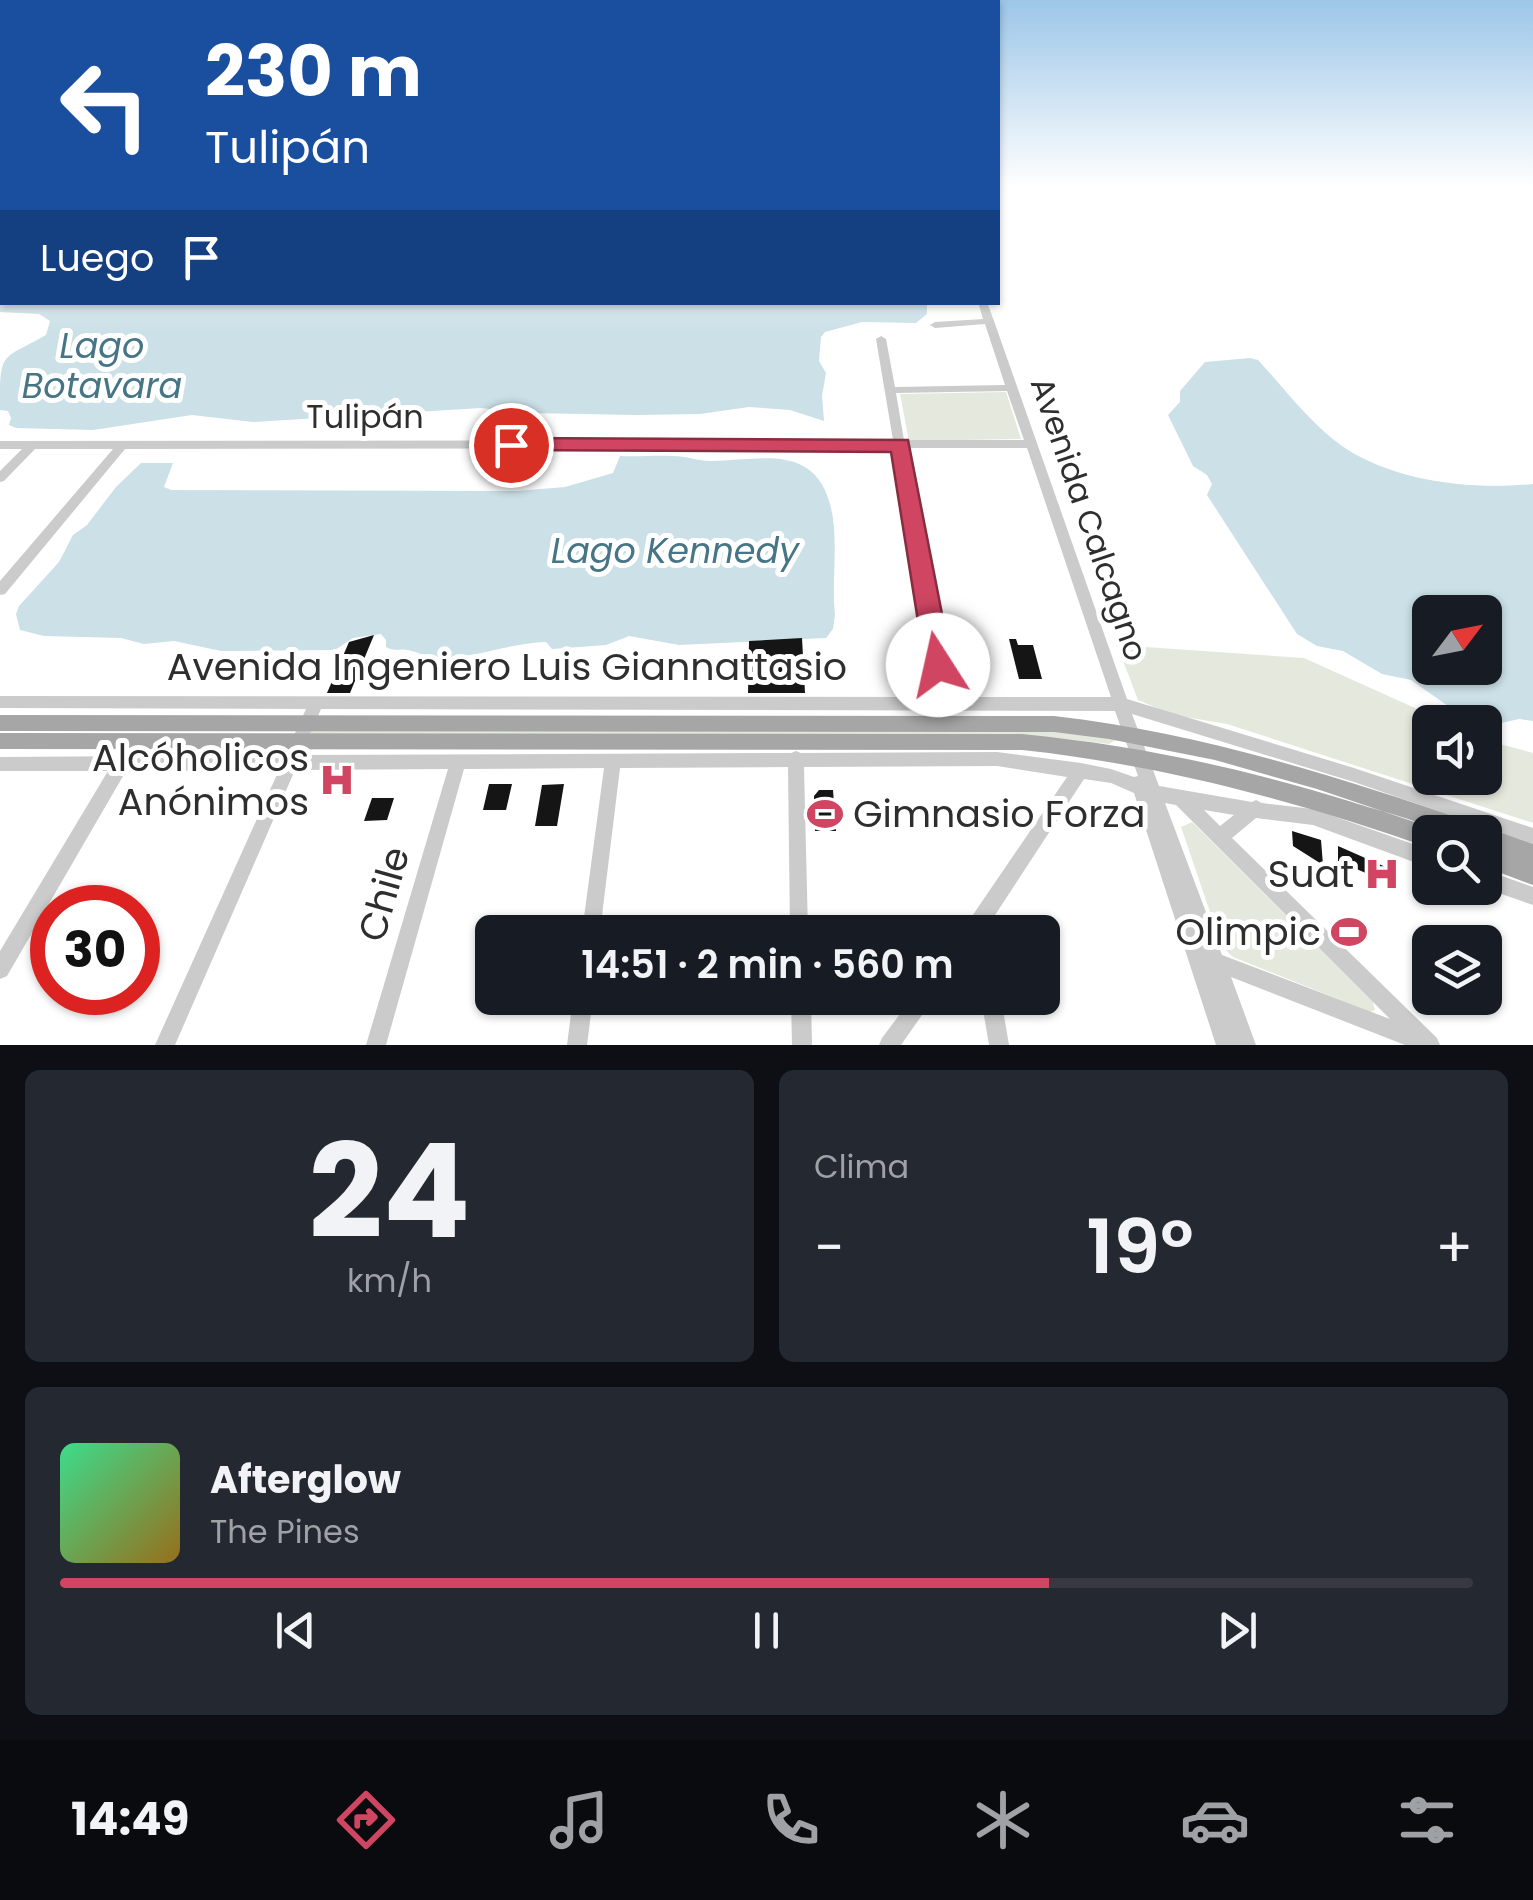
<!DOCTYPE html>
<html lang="es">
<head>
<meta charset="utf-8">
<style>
  body { margin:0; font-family:Poppins,sans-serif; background:#242831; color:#f1f3f6; height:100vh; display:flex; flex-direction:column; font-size:38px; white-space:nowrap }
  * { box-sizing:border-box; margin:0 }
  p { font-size:32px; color:#9ea1a6 }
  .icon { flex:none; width:55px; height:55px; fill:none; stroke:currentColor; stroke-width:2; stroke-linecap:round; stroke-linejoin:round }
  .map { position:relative; height:1045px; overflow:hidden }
  .sheet { display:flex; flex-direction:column; gap:25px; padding:25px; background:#0d0f14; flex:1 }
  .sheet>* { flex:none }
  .top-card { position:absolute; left:0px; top:0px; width:1000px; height:305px; box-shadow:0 2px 8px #0004; background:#1a4fa0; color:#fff; overflow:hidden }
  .needle { width:65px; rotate:58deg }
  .buttons { position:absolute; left:1412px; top:595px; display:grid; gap:20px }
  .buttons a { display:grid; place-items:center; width:90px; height:90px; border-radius:15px; background:#171b24; box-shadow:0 2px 8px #0004; font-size:50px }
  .speed { position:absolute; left:30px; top:885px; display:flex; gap:20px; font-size:50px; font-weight:700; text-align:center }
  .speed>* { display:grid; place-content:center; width:130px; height:130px; border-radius:50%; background:#171b24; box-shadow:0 2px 8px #0004; line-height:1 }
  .speed .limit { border:15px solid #d22; background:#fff; color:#111 }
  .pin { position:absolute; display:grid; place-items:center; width:85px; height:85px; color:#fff; margin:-42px; border:5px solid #fff; border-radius:50%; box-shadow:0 2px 10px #0007 }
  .me { position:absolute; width:110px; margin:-55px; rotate:350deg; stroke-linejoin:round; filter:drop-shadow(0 0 8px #0008) }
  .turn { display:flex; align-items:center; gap:35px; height:210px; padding:0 40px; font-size:45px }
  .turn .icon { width:130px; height:130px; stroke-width:2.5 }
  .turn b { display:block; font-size:70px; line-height:85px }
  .then { display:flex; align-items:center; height:95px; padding:0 40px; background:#0003; gap:20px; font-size:38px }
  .big { font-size:75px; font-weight:600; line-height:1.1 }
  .sheet .card { flex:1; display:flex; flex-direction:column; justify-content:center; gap:15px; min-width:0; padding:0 35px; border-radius:15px; background:#242831 }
  .sheet .dial { align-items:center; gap:0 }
  .dial b { font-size:130px; line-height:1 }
  .song { display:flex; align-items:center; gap:30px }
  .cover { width:120px; height:120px; border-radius:15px; background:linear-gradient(135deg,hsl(150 70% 55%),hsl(40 70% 35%)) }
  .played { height:10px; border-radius:5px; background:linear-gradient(90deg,#cf4562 70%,#363941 70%) }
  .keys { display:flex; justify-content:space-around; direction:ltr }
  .heat { display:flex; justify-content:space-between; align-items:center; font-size:55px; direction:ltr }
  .sheet .tiles { flex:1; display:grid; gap:25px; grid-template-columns:1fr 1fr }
  .card:last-child { grid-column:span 2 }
  .trip { position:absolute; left:475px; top:915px; width:585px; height:100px; border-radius:15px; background:#171b24; box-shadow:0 2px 8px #0004; font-weight:600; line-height:100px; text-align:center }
  .dock { display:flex; height:160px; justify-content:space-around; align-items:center; background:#090b0e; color:#9ea1a6 }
  .dock .icon { width:70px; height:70px }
  .dock .current { color:#cf4562 }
  .dock b { font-size:45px; color:#f1f3f6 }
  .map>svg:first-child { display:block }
  .green { fill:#e5e9dd }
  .water { fill:#cbe0e7; fill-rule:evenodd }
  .building { fill:#151515 }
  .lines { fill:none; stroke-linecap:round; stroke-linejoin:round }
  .minor { fill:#cbcbcb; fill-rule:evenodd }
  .major { fill:#a6a6a6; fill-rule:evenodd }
  .route { fill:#cf4562; stroke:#872d40; stroke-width:2.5 }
  .labels { text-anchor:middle; stroke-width:10; stroke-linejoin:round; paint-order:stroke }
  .street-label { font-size:32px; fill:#2e2e2e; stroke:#fff }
  .water-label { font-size:35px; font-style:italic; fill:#467585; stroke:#fff }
  .near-street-label { font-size:38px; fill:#2e2e2e; stroke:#fff }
  .near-poi-label { font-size:38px; fill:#2e2e2e; stroke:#fff; text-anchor:end }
</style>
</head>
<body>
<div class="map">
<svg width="1533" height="1045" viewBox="0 0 1533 1045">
  <rect width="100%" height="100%" fill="#fff"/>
  <path class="green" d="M1006,392l15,47 -112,2 -9,-47z
    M1117,645l187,13 142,64h-16v56h55v-38l48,13v70l-306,-99 -54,-9 -35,-15z
    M311,729l757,2 48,9 -7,4 -42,-5 -756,-3z
    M1192,822l181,180 2,8 -5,2 -137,-55 -11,-10 -41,-120z"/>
  <path class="water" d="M0,188l2,114h925v12l-11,9 -54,-1 -37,10 -4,5 -2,24 7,12 -4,23 2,25 -34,-11 -41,-3 -49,7 -64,1 -107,-2 -48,-5 -228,14 -61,-7 -99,15 -77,-2 -7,-3 2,-7 -3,-7 -8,-1c0,-60 0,-49 46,-75l4,-14 -11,-7 -39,-2z
    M1250,358l8,2c27,29 53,65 87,88 52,34 127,42 188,36v237l-14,-2 -31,7 -17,-4 -60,-42 -29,-6 -39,-23 -26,-5 -20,-12 -90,-139 5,-11 -5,-9 -14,-9 -25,-51 12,-13v-11l25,-29zM1430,612h55v56h-55z
    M620,456c18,1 36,-1 53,0 13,0 25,5 38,5 45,0 101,-18 118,40 11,33 2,78 6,114l-2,14 -7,9 -147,7 -50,-9 -23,9 -54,4 -6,-7c-36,1 -70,16 -108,16 -11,0 -19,-6 -30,-8 -9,-2 -13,2 -22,-3v-7l-5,-6 -28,4 -18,12 -114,1 -47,-10 -30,3 -23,-6 -77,-2 -24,-6 -4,-16 3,-8 40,-44 14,-27 14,-10 29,-38 25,-24h32l-9,24 7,3 346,1 48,-4 48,-14z"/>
  <path class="building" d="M374,635l-24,58h-23l22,-51z
    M802,638l3,55h-57l1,-52z
    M1009,639h7l2,6h15l9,34h-23z
    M489,784h23l-6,26h-23z
    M564,784l-7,42h-22l7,-41z
    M819,790h14l3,41h-21l-1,-35z
    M372,798h22l-7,22 -23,1z
    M1292,831l29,9 2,25 -30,-19z
    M1338,846l59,26 1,15 -60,-26z"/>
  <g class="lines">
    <path class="minor" d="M978,302h9l7,19 133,378 227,69 179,60v16l-179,-62 -222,-68 27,72 93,16 4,-2 6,3 51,6 117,41v18l-117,-43 -57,-7 -24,20 205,200 3,7h-35l-174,-68 25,68h-40l-82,-252 -23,-10 -27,-4 -100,153h-20l2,-7 101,-148 -70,-11 -193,1 4,165h-18l-2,-165 -168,1 -20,164h-18l22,-164 -140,1 -78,276h-20l82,-276 -153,1 -120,275h-20l124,-275 -153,1 -119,205 -7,3v-28l108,-180h-108v-14l285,-2 21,-46 -306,-1v-12l936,1 -42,-249 -769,1 -120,145 -5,1v-14l113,-132h-78l-31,32 -4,1v-11l22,-22h-22v-8l893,-1 -17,-101 5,-3 5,3 9,48 110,-2 -20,-61 -50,4 -5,-3 5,-3 48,-3zM1007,391l17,49h-120l-8,-47zM906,448h121l84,249h-160zM321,709l794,2 23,65 -4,1 -23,-8 -30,-6 -84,-11 -196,1 -5,-2 -5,2 -490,2zM1165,803l11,2 214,214 -168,-64zM1204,810l30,5 -14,11z
      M1485,870l48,17v18l-49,-17z
      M573,998h20l-6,47h-20z
      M791,998h20l1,47h-20z
      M912,998h22l-33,47h-22l3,-7z
      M981,998h20l8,47h-20z"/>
    <path class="major" d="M0,715l1054,1c147,17 278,59 417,106l7,3 2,4 5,-2 48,17v41l-48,-18v-35h-41l-127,-43 -102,-29 -106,-21 -55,-7 -1054,-1z
      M0,733l1022,1c113,11 222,34 330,68 27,9 62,16 86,30h-8v16c-134,-47 -267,-83 -408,-98l-1022,-1z"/>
  </g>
  <linearGradient id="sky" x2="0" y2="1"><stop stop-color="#9cc6e8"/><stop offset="0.56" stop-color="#fff"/><stop offset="1" stop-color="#fff" stop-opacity="0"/></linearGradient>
  <rect width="1533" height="334" fill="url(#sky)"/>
  <path class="route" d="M511,438l397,2 44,225 -4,8 -10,3 -9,-3 -4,-8 -34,-213 -387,-2 -3,-5 3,-5z"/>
  <defs>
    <symbol id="hospital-bare" viewBox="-9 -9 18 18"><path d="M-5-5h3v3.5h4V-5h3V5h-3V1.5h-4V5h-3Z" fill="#cf4562" stroke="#fff" stroke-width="2.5" paint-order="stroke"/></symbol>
    <symbol id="stadium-bare" viewBox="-9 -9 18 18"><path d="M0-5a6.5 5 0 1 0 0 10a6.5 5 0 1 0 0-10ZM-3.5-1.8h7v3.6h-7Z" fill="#cf4562" stroke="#fff" stroke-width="2.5" paint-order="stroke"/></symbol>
  </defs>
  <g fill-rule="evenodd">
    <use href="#hospital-bare" x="312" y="755" width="50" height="50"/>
    <use href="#stadium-bare" x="800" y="789" width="50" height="50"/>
    <use href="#hospital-bare" x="1357" y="849" width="50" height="50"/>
    <use href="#stadium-bare" x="1324" y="907" width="50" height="50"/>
  </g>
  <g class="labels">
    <g class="street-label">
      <text x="365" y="428">Tulipán</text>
      <text transform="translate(1089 519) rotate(71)" y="11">Avenida Calcagno</text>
    </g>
    <g class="water-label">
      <text x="102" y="358">Lago<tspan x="102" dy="40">Botavara</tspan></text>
      <text x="675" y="563">Lago Kennedy</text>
    </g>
    <g class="near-street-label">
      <text x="507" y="680">Avenida Ingeniero Luis Giannattasio</text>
      <text transform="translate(384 894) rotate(-74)" y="13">Chile</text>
    </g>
    <g class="near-poi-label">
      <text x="309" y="771">Alcóholicos<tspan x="309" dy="44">Anónimos</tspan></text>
      <text x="853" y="827" text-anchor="start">Gimnasio Forza</text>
      <text x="1354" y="887">Suat</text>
      <text x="1321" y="945">Olimpic</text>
    </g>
  </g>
</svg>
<div class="buttons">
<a><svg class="needle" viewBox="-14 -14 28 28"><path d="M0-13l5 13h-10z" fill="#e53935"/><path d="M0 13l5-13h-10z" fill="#9ea1a6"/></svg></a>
<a><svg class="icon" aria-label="sound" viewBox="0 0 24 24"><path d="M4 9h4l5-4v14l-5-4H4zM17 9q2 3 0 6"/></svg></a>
<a><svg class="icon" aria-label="search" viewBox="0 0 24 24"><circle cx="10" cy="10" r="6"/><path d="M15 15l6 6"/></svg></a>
<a><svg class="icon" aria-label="layers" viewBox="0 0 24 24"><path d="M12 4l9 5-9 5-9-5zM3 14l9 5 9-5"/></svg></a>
</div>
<div class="speed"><div class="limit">30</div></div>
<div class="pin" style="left:511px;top:445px;background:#d93025"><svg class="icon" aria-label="arrive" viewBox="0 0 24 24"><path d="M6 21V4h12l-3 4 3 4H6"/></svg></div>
<svg class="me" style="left:938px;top:665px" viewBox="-20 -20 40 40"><circle r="19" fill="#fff"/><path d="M0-13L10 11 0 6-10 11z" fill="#cf4562"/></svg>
<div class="trip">14:51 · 2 min · 560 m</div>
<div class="top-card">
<div class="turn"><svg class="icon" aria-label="left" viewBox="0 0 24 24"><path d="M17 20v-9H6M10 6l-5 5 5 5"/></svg><div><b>230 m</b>Tulipán</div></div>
<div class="then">Luego<svg class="icon" aria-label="arrive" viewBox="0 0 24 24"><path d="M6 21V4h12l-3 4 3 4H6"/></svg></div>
</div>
</div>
<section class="sheet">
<div class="tiles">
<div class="card dial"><b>24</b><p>km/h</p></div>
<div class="card"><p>Clima</p>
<div class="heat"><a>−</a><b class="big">19°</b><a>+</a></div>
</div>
<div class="card">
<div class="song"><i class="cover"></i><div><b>Afterglow</b><p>The Pines</p></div></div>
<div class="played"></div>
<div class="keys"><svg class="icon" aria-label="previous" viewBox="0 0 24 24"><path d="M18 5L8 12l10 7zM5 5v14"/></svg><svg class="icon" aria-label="pause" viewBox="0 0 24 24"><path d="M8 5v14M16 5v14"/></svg><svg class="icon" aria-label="next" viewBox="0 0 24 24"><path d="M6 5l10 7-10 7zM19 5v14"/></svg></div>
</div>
</div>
</section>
<nav class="dock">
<b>14:49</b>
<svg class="icon current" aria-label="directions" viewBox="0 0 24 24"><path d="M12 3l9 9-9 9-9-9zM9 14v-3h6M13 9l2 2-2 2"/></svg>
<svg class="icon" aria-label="music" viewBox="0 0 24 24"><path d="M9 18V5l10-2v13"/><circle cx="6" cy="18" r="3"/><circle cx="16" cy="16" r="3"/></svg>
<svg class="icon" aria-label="phone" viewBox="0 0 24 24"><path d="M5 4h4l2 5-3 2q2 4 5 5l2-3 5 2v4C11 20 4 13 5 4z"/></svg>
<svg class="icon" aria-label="climate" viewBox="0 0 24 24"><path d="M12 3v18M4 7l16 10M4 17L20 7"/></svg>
<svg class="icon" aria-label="car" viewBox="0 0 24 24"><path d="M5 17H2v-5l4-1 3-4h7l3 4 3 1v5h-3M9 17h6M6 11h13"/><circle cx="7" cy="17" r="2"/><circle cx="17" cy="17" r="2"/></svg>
<svg class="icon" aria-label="filters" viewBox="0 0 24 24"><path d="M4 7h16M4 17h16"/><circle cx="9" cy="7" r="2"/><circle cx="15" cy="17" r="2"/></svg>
</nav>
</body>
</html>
